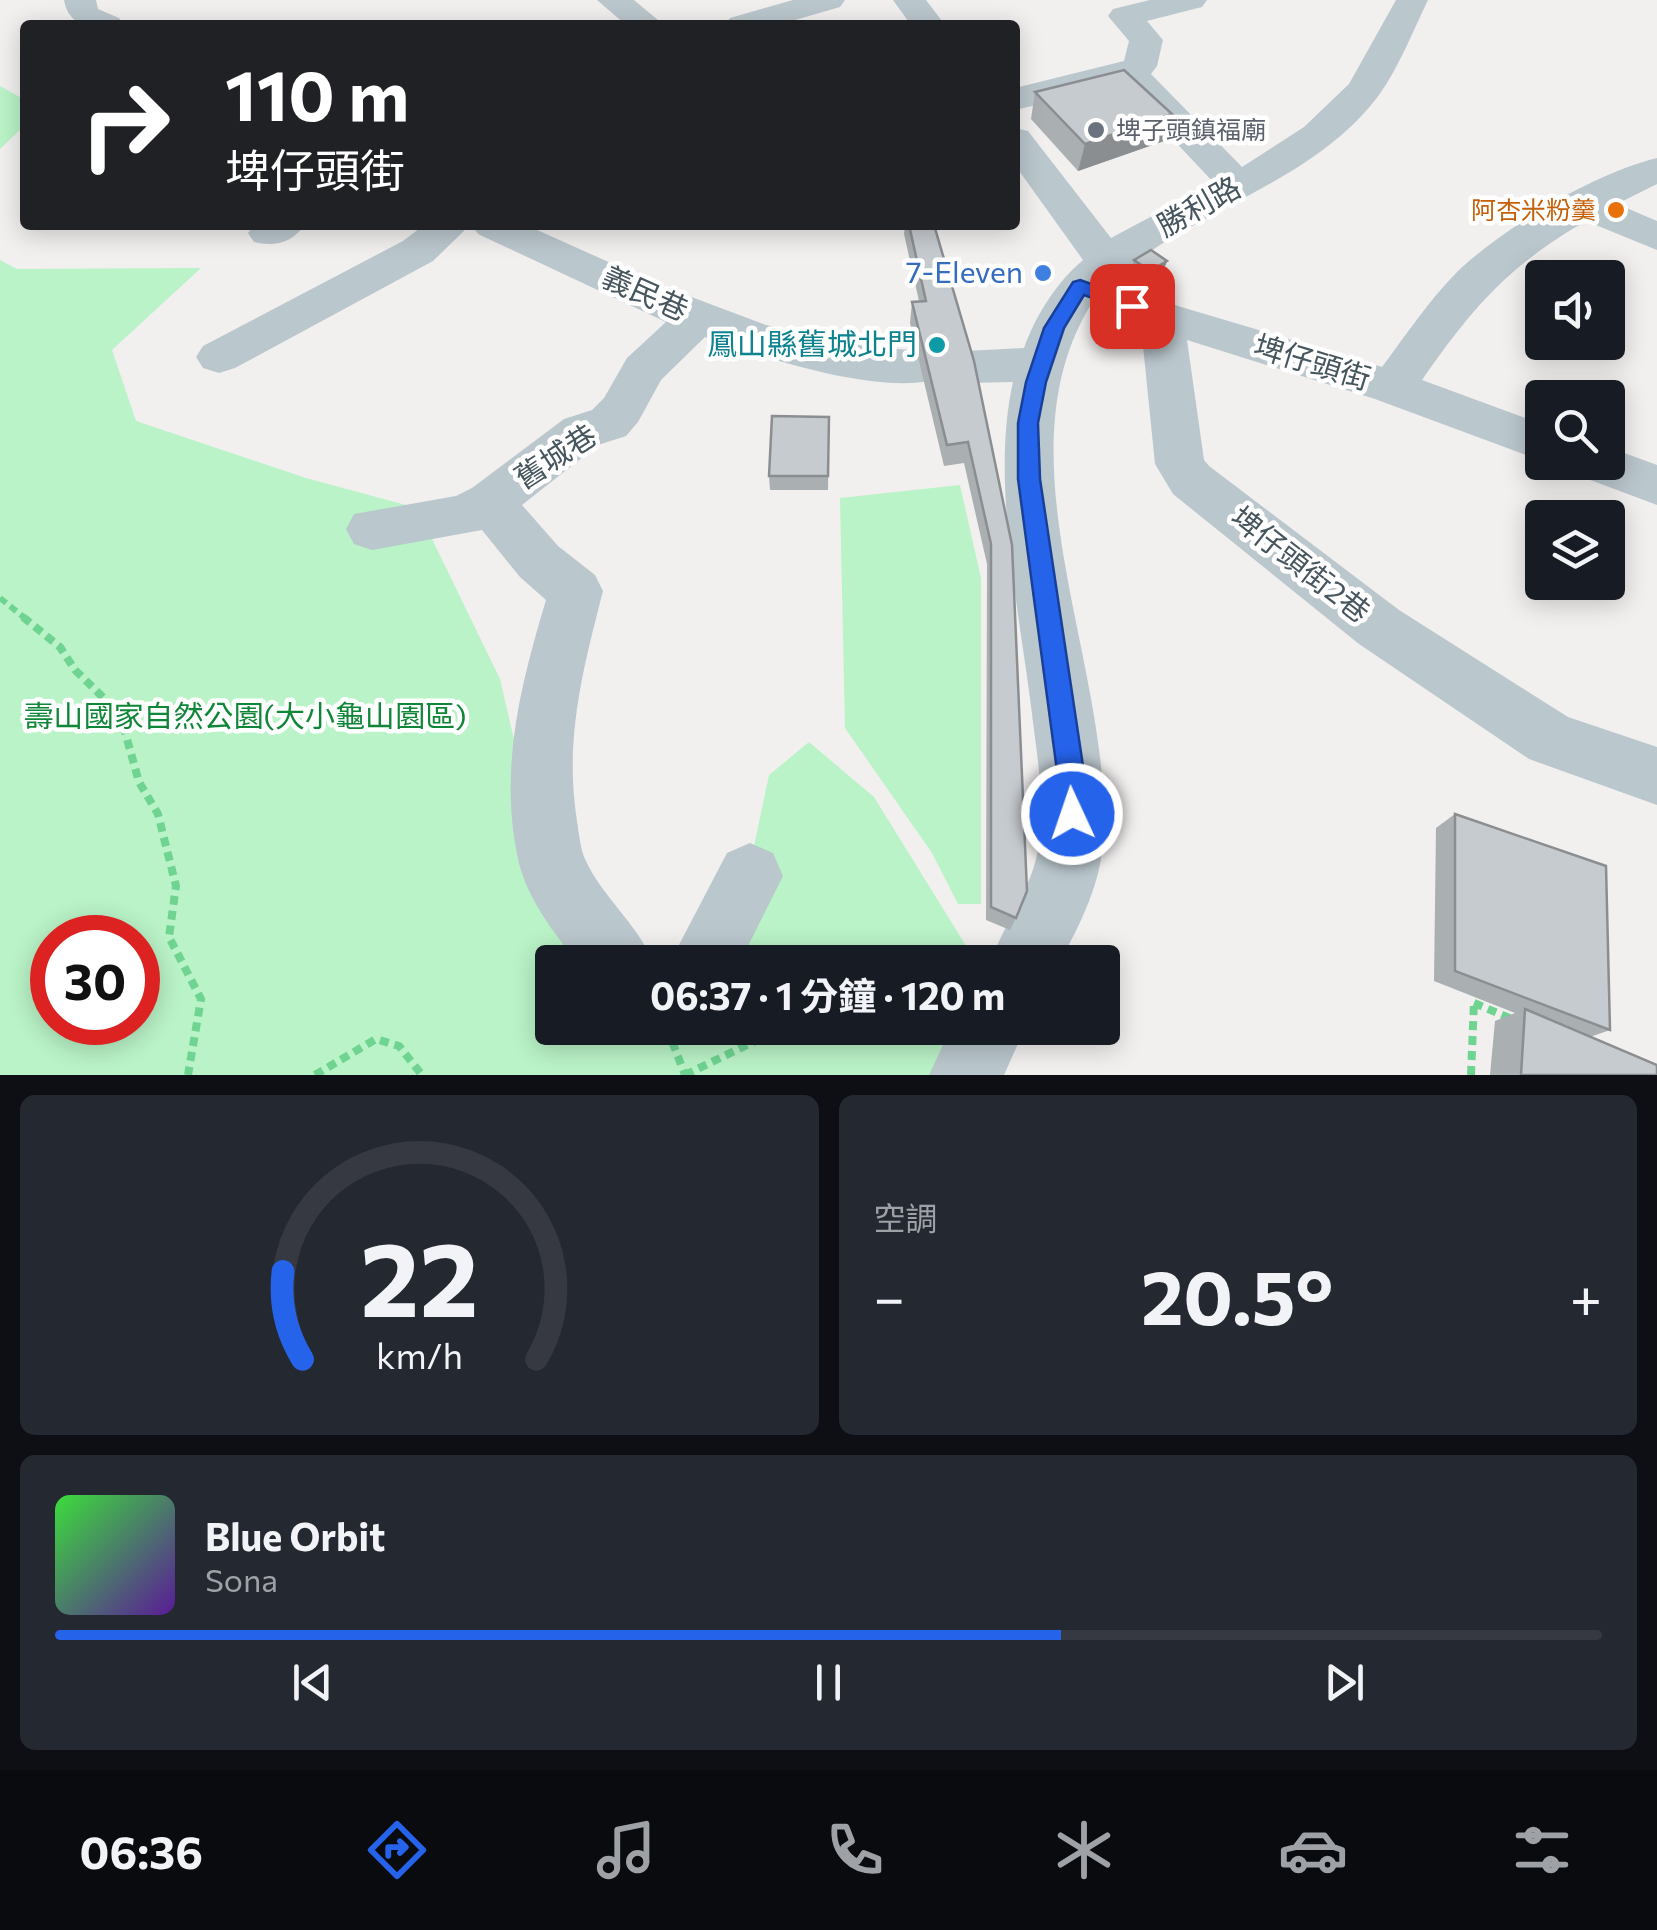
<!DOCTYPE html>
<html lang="zh-TW">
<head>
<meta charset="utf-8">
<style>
  body { margin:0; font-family:Commissioner,"Noto Sans TC",sans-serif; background:#242831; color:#f1f3f6; height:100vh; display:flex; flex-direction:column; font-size:38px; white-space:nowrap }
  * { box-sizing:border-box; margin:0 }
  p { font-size:32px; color:#9ea1a6 }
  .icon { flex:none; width:55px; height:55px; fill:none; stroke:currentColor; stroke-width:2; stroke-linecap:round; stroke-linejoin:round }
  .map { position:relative; height:1075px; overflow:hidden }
  .drawer { display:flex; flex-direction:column; gap:20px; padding:20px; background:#0d0f14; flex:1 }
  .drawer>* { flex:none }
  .top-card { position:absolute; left:20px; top:20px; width:1000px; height:210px; border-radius:10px; box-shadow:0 5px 25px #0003; background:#202124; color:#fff; overflow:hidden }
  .tools { position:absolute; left:1525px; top:260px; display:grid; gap:20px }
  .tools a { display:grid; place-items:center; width:100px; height:100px; border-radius:10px; background:#171b24; box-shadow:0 5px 25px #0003; font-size:50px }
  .speed { position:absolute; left:30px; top:915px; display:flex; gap:20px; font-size:50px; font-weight:700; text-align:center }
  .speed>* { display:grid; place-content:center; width:130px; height:130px; border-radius:50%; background:#171b24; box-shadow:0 5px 25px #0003; line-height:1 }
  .speed .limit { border:15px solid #d22; background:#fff; color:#111 }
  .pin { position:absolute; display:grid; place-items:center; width:85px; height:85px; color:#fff; margin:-42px; border-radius:20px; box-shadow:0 5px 15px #0006 }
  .me { position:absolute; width:110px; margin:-55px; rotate:357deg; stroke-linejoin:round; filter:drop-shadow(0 0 8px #0008) }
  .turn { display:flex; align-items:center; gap:35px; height:210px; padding:0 40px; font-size:45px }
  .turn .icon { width:130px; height:130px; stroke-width:2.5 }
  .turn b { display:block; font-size:70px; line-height:85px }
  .big { font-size:75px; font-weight:700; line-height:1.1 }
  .drawer .card { flex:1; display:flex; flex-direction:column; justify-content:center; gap:15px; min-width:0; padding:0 35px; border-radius:15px; background:#242831 }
  .drawer .dial { align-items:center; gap:0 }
  .dial svg { height:260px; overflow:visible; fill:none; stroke:#363941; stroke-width:7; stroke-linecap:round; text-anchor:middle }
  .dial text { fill:#f1f3f6; stroke:none }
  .song { display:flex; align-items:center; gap:30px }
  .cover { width:120px; height:120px; border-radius:15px; background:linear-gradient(135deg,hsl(120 70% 55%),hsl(270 70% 35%)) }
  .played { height:10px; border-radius:5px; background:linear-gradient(90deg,#2563eb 65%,#363941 65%) }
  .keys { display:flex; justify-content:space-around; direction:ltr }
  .heat { display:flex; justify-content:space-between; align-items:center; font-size:55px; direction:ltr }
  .drawer .tiles { flex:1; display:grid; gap:20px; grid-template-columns:1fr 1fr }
  .card:last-child { grid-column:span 2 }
  .trip { position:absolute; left:535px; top:945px; width:585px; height:100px; border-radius:10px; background:#171b24; box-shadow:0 5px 25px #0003; font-weight:700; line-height:100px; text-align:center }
  .dock { display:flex; height:160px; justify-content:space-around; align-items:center; background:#090b0e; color:#9ea1a6 }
  .dock .icon { width:70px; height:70px }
  .dock .selected { color:#2563eb }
  .dock b { font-size:45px; color:#f1f3f6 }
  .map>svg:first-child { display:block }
  .green { fill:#baf3c7; fill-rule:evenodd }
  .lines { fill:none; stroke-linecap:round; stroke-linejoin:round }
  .path-far1 { stroke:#6fd392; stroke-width:6; stroke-dasharray:8 5; stroke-linecap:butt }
  .path { stroke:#6fd392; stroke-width:8; stroke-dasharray:9 6; stroke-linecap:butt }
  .minor { fill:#bac7cd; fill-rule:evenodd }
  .wall { fill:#aaafb2 }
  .shaded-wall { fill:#8b8e91 }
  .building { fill:#c6cbcf; stroke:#8b8e91; stroke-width:2.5 }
  .route { fill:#2563eb; stroke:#184099; stroke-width:2.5 }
  .worship-dot { fill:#6b7280; stroke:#fff; stroke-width:4 }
  .food-dot { fill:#e8710a; stroke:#fff; stroke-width:4 }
  .shop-dot { fill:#3f7fe0; stroke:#fff; stroke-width:4 }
  .culture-dot { fill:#0f9aa8; stroke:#fff; stroke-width:4 }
  .labels { text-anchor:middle; stroke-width:9; stroke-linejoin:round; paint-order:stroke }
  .far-worship-label { font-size:25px; fill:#5b616d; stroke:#fff; text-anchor:start }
  .far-food-label { font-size:25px; fill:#c56008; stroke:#fff; text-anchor:end }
  .street-label { font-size:30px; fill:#46565e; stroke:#fff }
  .shop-label { font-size:30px; fill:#366cbe; stroke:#fff; text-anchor:end }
  .culture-label { font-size:30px; fill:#0d838f; stroke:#fff; text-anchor:end }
  .park-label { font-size:30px; fill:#108638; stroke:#fff }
</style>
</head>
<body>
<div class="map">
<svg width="1657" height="1075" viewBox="0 0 1657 1075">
  <rect width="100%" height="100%" fill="#f2efef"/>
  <path class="green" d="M0,86l25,14v25l-25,24z
    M0,260l17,9 184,-1 -89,82 24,71 170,57 111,30 83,171 48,208 24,75h-20v66h410l-31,47h-931zM52,938h86v84h-86z
    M960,485l21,93v326h-23l-26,-51 -87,-125 -5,-230z
    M809,742l65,55 102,165h-283l57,-97 19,-90z"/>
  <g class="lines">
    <path class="path-far1" d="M0,598l26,21"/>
    <path class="path" d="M23,617l37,30 15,23 45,44 19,68 19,32 18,72 -7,51 32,62 -13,76
      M1474,1003l38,16
      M667,1028l18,47
      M315,1075l61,-36 23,7 23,29
      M685,1075l97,-47
      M1471,1075l3,-74"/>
    <path class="minor" d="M64,0h32l2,9 21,9 5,7c-28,0 -54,7 -60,-25z
      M597,0h37l30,25h-38z
      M793,0h52l-5,7 -62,18h-53l5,-7z
      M893,0h33l19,25h-34z
      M1150,0h57l-5,7 -55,14 16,19 -6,26 -6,8 91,93 62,-40 45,-43 47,-84h32c-15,31 -29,67 -49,95 -67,90 -188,114 -268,187l67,24 204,61c24,-32 47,-67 76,-96 48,-45 135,-97 199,-113v26l-40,20 40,17v29l-71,-29c-78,45 -113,86 -164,159l120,44v37l-167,-62 -188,-59 17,120 5,6 190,144 169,107 89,30v58l-128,-46 -170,-115 -186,-150 -18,-30 -14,-138 -51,-20c-94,156 25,366 13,536 -3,44 -23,82 -43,120h-70c15,-40 43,-74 49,-118 6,-41 -1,-82 -6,-122 -12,-104 -43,-239 -20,-340l-47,1 -16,-4 -6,-11 -7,11c-59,17 -174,-22 -232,-42l-44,43 -23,42 -12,14 -28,9 -76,60 36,41 37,29 8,16c-20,78 -39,149 -26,230 2,12 3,27 8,38 17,38 52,64 68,103h-76c-22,-28 -49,-62 -58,-99 -21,-91 1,-176 27,-263l-26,-23 -38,-47 -110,20 -18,-6 -8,-15 8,-15 102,-18 16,-8 92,-69 28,-9 12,-12 23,-40 39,-36 -188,-88 -6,-9h54l136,61 104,39 98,21 57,5 16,4 7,11 6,-11 16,-4 58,-3c12,-33 32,-65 59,-88l-68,-95v-37l13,3 83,107 103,-55 -92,-98 -107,25v-22l109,-27 5,-20 -21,-25 5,-7z
      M254,225h50c-11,18 -30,22 -50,17l-6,-9z
      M424,225h46l-37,36 -198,107 -16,5 -16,-5 -7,-11 7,-11 200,-105z
      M1608,447l49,18v40l-80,-30 -7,-13h38z
      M750,843l23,10 10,23 -43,86h-70l57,-109z
      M951,1028h74l-21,47h-75z"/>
  </g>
  <path class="wall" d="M1035,92l137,22 -8,27 -86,30 -47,-52z
    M905,225h29l78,320 4,373 -6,12 -24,-10 1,-356 -23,-101 -20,3 -34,-143 2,-21 7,-1 -15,-67z
    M1134,260l33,1 -3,8 -16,10 -16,-12z
    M829,417l-1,73h-58l-1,-14z
    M1455,814l155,216 -20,7 67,38h-167l5,-54 20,-8 -81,-32 2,-153z"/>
  <path class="shaded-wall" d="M1172,114l-8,27 -86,30 7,-27z
    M1167,261l-3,8 -16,10 2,-8z"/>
  <path class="building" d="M1124,70l48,44 -87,30 -50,-52z
    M909,225h25l40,136 38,184 15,346 -11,27 -25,-11v-363l-23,-102 -21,3 -35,-143 14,-1z
    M1151,250l16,11 -17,10 -16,-11z
    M772,416l57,1 -1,59h-59z
    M1455,814l151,52 4,164 -155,-59z
    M1525,1009l132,56v10h-136z"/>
  <path class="route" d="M1080,280l59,21 3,5 -10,6 -48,-17 -20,33 -18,54 -8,41 2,56 46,307 -5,38 -9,4 -10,-4 -4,-10 1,-28 -41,-307v-56l8,-41 18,-54 29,-46z"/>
  <circle class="worship-dot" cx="1096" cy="130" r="10"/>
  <circle class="food-dot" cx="1616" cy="210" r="10"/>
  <circle class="shop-dot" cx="1043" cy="273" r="10"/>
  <circle class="culture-dot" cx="937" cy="345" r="10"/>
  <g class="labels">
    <g class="far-worship-label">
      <text x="1116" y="139">埤子頭鎮福廟</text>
    </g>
    <g class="far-food-label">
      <text x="1596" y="219">阿杏米粉羹</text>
    </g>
    <g class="street-label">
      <text transform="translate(1199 207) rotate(-29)" y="10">勝利路</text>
      <text transform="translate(645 294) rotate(24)" y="10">義民巷</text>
      <text transform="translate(1312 363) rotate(17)" y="10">埤仔頭街</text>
      <text transform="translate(556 457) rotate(-33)" y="10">舊城巷</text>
      <text transform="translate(1300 565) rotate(38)" y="10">埤仔頭街2巷</text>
    </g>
    <g class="shop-label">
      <text x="1023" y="283">7-Eleven</text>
    </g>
    <g class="culture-label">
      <text x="917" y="355">鳳山縣舊城北門</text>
    </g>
    <g class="park-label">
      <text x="245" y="727">壽山國家自然公園(大小龜山園區)</text>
    </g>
  </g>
</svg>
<div class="tools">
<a><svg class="icon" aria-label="sound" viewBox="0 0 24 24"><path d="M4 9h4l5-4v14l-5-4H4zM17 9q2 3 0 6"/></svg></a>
<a><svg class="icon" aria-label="search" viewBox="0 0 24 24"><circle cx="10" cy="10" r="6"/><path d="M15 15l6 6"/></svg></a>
<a><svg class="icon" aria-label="layers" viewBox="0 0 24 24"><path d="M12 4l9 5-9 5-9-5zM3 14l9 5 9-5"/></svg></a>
</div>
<div class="speed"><div class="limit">30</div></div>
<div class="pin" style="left:1132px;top:306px;background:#d93025"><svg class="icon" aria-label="arrive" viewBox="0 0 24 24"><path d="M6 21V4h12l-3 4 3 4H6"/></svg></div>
<svg class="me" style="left:1072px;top:814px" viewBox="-20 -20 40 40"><circle r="17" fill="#2563eb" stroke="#fff" stroke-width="3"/><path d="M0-11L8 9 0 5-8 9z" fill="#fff"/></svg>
<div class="trip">06:37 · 1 分鐘 · 120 m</div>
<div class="top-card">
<div class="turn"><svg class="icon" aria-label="right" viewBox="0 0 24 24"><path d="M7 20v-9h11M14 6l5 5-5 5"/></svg><div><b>110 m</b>埤仔頭街</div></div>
</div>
</div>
<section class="drawer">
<div class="tiles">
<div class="card dial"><svg viewBox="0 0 100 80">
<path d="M14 69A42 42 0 1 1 86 69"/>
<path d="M14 69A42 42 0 0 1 8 42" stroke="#2563eb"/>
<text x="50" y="56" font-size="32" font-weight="700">22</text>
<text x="50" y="72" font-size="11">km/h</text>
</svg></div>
<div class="card"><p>空調</p>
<div class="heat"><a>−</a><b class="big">20.5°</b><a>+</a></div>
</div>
<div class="card">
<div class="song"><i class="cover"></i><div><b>Blue Orbit</b><p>Sona</p></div></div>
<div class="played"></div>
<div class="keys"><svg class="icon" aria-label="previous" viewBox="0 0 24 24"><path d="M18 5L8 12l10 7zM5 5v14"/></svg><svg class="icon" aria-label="pause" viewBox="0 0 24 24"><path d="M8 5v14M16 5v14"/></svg><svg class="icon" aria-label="next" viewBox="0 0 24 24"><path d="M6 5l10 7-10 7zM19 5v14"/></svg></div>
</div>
</div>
</section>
<nav class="dock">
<b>06:36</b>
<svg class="icon selected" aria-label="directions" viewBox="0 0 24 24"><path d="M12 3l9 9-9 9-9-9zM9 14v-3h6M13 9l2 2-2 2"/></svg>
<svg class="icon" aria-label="music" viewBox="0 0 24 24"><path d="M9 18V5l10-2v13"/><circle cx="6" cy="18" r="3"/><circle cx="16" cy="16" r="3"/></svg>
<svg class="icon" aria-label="phone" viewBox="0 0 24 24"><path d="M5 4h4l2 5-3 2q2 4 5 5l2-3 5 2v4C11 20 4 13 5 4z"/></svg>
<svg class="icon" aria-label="climate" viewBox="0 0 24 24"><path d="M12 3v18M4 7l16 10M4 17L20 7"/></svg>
<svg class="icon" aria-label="car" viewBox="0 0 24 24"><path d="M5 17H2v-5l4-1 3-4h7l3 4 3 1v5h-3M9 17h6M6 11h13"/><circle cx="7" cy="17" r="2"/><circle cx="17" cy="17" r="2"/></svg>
<svg class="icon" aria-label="filters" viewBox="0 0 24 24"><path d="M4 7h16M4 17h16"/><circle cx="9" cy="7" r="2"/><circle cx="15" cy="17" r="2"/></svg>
</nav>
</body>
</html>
